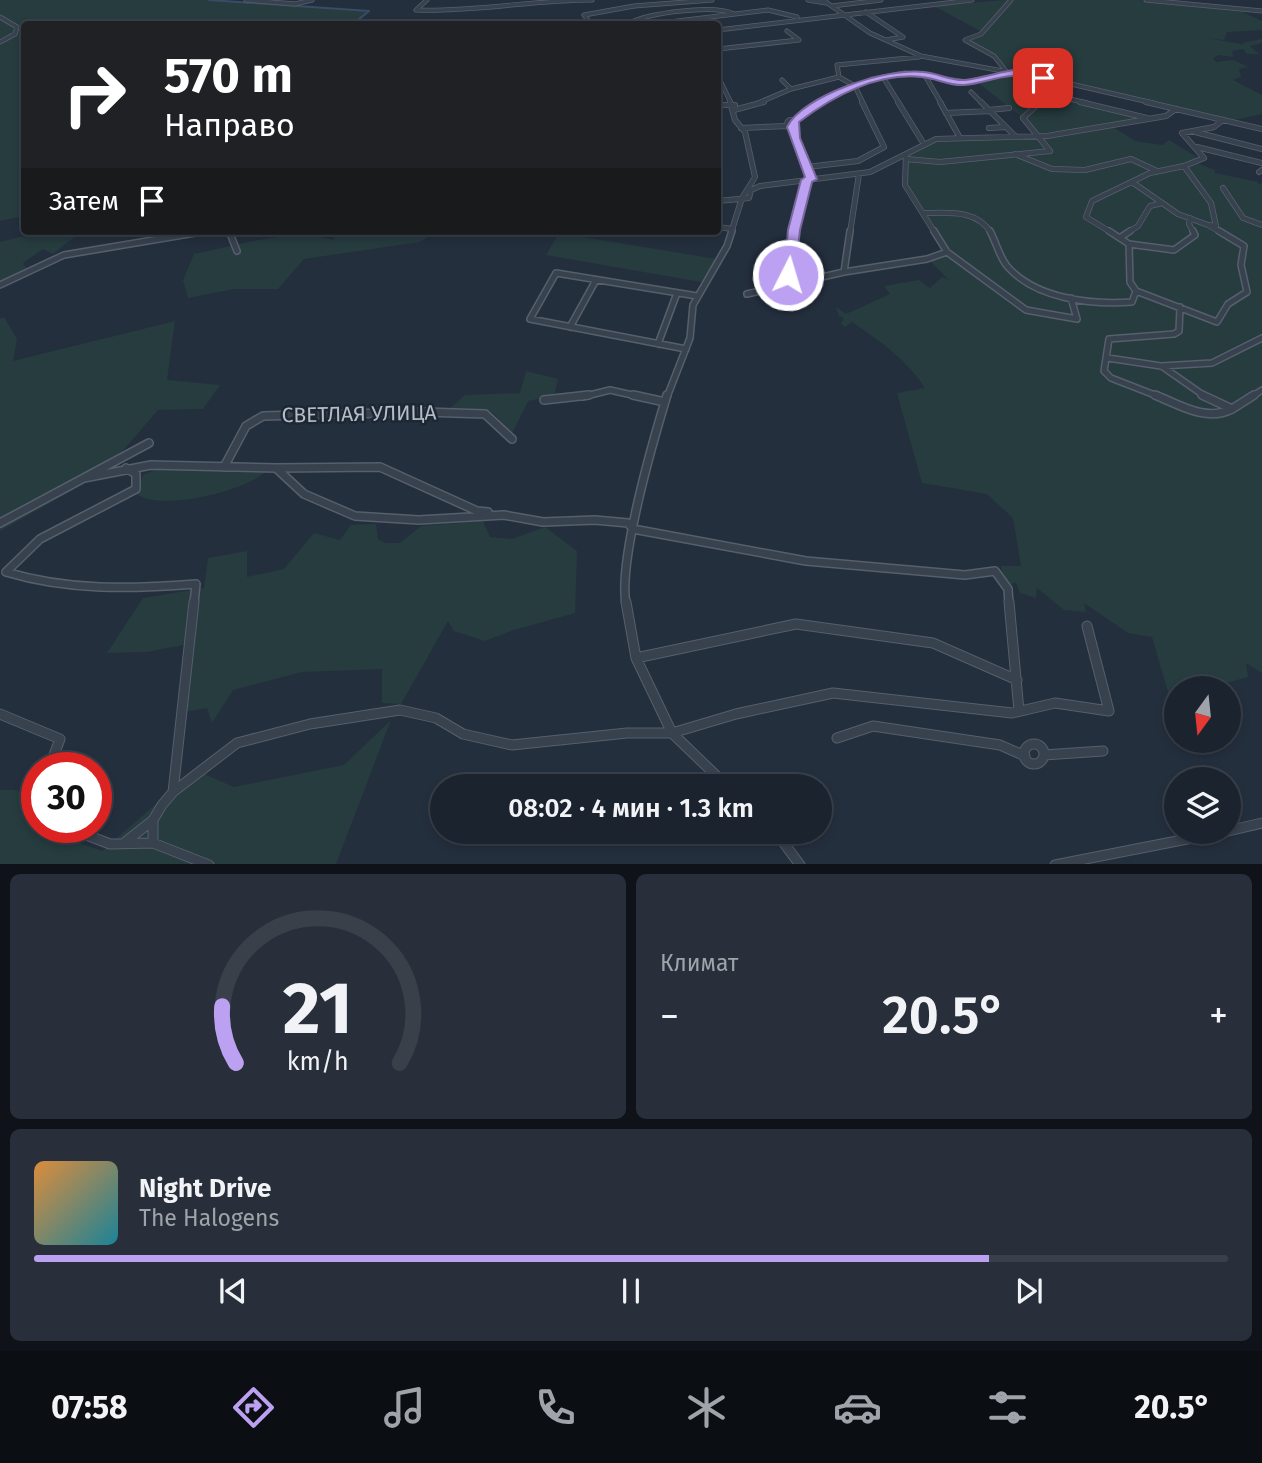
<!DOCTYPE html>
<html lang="ru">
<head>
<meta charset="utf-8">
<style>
  body { margin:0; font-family:"Fira Sans",sans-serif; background:#282f3a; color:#f1f3f6; height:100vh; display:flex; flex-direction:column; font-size:26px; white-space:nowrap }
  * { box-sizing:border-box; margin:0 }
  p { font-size:23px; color:#a0a4aa }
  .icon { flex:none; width:38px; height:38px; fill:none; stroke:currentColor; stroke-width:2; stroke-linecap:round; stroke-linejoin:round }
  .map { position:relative; height:864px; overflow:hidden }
  .drawer { display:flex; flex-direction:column; gap:10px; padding:10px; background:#0f1319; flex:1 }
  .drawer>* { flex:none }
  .top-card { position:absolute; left:21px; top:21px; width:700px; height:214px; border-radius:7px; box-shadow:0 4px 10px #0003,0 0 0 2px #39404a; background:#202124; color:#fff; overflow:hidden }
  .needle { width:46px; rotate:195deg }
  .fabs { position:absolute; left:1164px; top:676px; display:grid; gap:14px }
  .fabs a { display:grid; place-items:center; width:77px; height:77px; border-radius:50%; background:#1b232e; box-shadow:0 4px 10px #0003,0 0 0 2px #39404a; font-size:35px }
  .speed { position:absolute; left:21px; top:752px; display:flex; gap:14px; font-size:35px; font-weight:700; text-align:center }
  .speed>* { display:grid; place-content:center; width:91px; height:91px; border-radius:50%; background:#1b232e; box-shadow:0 4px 10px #0003,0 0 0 2px #39404a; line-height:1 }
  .speed .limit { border:10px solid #d22; background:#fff; color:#111 }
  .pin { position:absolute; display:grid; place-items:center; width:60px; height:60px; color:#fff; margin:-30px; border-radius:14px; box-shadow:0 4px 10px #0006 }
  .me { position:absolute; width:77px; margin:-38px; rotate:5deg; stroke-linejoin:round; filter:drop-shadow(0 0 5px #0008) }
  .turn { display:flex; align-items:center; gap:24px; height:147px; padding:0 28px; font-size:32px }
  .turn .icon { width:91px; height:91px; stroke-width:2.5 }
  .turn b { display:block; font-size:49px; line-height:60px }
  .then { display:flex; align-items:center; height:66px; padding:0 28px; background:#0003; gap:14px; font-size:26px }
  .big { font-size:52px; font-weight:600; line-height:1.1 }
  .drawer .card { flex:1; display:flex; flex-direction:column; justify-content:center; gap:10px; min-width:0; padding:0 24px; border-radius:10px; background:#282f3a }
  .drawer .dial { align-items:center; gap:0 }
  .dial svg { height:182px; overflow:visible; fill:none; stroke:#39404a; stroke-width:7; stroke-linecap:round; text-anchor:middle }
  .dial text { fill:#f1f3f6; stroke:none }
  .song { display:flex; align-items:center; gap:21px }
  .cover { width:84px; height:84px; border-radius:10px; background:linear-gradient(135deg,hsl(30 70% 55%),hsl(190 70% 35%)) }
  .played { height:7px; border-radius:4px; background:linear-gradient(90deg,#bca0f2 80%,#39404a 80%) }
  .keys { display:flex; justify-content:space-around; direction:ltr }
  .heat { display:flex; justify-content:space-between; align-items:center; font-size:38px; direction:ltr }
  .drawer .tiles { flex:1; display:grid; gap:10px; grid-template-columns:1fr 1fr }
  .card:last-child { grid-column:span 2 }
  .trip { position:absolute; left:430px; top:774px; width:402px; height:70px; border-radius:35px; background:#1b232e; box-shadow:0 4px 10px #0003,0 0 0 2px #39404a; font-weight:600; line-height:70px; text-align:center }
  .tabs { display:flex; height:112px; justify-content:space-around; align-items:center; background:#0b0e12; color:#a0a4aa }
  .tabs .icon { width:49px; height:49px }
  .tabs .current { color:#bca0f2 }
  .tabs b { font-size:32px; color:#f1f3f6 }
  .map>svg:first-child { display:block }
  .green { fill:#263c3f }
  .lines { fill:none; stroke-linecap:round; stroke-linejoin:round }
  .stream { stroke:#394c67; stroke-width:2 }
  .minor-far4-casing { stroke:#565f6c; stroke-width:5 }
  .minor-far3-casing { stroke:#565f6c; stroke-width:6 }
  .minor-far2-casing { stroke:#565f6c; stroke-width:8 }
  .minor-far1-casing { stroke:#565f6c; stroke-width:10 }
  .minor-casing { stroke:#565f6c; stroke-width:11 }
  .minor-far4 { stroke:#38414e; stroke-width:3.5 }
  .minor-far3 { stroke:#38414e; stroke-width:4.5 }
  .minor-far2 { stroke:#38414e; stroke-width:5 }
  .minor-far1 { stroke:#38414e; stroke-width:7 }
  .minor { stroke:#38414e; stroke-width:9 }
  .route { fill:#bca0f2; stroke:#7a689d; stroke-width:2 }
  .labels { text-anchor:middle; stroke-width:5; stroke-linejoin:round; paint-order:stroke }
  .street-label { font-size:21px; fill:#b4bcc9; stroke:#1d2633 }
</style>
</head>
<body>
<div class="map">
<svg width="1262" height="865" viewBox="0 0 1262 865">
  <rect width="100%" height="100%" fill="#242f3e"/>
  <path class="green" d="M0,0h217l152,11 -13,13h-332v192l-24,5z
    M1004,0h135l103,12 20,9v9l-35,2 -3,8 -17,-2 39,7 -4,-2 20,-4v4l-12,3 9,8h-12l-4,-5 -11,2 1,6 -14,-2 -6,3 3,4 18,-2 14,7 -9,2 2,8 -8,3 29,15v19l-32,7 -173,-39 -6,12 95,25 -108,15 -7,-10 -54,-42 39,-8 -25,-20 -22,-8 -4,-6 15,-9 -46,-25z
    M1113,127l22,14 27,4 7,-5 31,19 -3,4 18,7v3l43,9 1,3 3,-3v491l-16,-10 2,14 -29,8v3h-43v12l-6,-1 -18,-62 -24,-4 -44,-30 2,9 -22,-2 -27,-22 -1,10 -16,-5 -4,-11 -6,3 -8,-11 -1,-8h20l-8,-48 -26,-24 -65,-11 -25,-90 28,-5c-19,-29 -45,-47 -73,-66l-7,5 -4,-3 3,-6 -5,-2 -3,-9 10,7 44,-20 -6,-8 35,-6 11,8 12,-11 7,3 -21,-21 18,-4 -40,-70 1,-30 29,-15 96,-3z
    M46,231h36l-29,23 -10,-5 -20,14 4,6 -27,17v-44z
    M338,231h99l-17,11 -116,17 -26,30h-45l-45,9 -5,-18 11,-26c43,-8 96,-27 139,-14z
    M560,231h18l-1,5 139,23 -15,23 -155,-27z
    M4,317l13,22 -4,22 162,-40 -8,59 53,5 -17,24 -45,1 -45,52 -40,28 -73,41v-212z
    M526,371l32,8 -4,17 -26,5 -16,32 -21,-22h-44l18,-16 55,-2z
    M157,469l108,3c-19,19 -105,40 -128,22l6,-19z
    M483,521l7,16 22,2 33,-12 32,24 -2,62 -61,17 -29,11 -31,-10 -6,-10 -47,83 -19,-1v-34l-80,3 -69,18 -21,33 -5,-15 -24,4 6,-68 -42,8 -40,1 36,-55 61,-10 4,-30 39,-7v26l37,-8 30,-36 26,7 11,-15 25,-1 2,15 7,4h15l21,-17z
    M391,720l-55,144 -336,1v-75h18l14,36 70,25 93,-81 39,17 110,-22z"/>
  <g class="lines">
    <path class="stream" d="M209,0l160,11 -16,13"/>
    <defs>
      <path id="minor-far4" d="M246,0l49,4 17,-4
        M427,0l-11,10c59,2 117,-10 176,-10
        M808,0l18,3
        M823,0l47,33 51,23 137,25 95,22
        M1146,0l116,11
        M832,6l49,-6
        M866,12l37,25 -17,3
        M0,17l17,10 -2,7 -15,8
        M591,24l-7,-9 50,-9 78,-6
        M627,24c20,-11 87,-20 107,-10
        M653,24l115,-14 29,7
        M718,30l254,-30
        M718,49l81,-9 -12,-9
        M1006,71l-12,-15 -29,-16 16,-6 30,-34
        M924,74l17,29
        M718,76l13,27
        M839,77l16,9 8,17
        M883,77l16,26
        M782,80l9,9
        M971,92l11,11
        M758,103l33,-14 48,-12 -2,-12 82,-8
        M817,103l55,-24 33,-6 61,9 45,-9
        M1038,103l10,-9 39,9"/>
      <path id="minor-far3" d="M730,102l5,18 10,12 10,45 -13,21 -11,35
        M898,102l24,39
        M940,102l20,36
        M981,102l34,34
        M1040,102l-17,16 27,33
        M1080,102l67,16
        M1146,102l116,27
        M718,105h17
        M734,110l30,-8
        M989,110l20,-2
        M946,113l44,-2
        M787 124a4 4 0 1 1 8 0a4 4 0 1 1-8 0Z
        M793,122l26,-20
        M792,127l19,52
        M741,128l47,-2
        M989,128l16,-1
        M1195,132l67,17
        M1197,147l65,16
        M906,154l-1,31 30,48
        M1015,154l37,15 33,1 46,-11 26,12
        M906,159l34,3 110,-11
        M1184,166l27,37 5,23 -8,-1 14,8
        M1184,166l20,-8 -22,-25 32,-6 9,-7
        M807,167l51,-6 26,-14 -22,-45
        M1259,172l3,-2
        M1132,182l46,32 30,11
        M1223,188l20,30 19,7
        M718,201l31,-3 2,-8 9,-4 110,-14 66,-33 111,-3 119,-20 10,-7
        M924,213c24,0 53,-4 67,20
        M1190,218l-1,6 5,9
        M718,227l14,2
        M197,233l12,-2
        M794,233l13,-54
        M850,233l9,-59
        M1112,233l-26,-16 6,-16 58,-28 34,-7
        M1127,233l11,-7 12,-20 12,-3"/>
      <path id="minor-far2" d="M229,231l8,20
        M934,231l13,21 79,58 51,9 -6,-21
        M990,231c6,11 9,25 17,35 28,33 85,39 125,36l4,-11
        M1109,231l20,13 1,38 6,9 81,31 11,-18 19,-12 -6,-27 3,-19 -25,-15
        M1121,237l9,-6
        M1129,244l45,6 21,-15 -2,-4
        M844,272l6,-41
        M792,283l-5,-21 7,-31
        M0,285l64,-30 143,-24
        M747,294l97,-22 83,-13 20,-7
        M570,327l26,-47
        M658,344l19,-51
        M686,349l-156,-30 26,-46 141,23
        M1108,358l53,8 51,-3 50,-25
        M1163,367l43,30
        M582,397l28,-7 31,7
        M667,397l23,-59 3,-33 34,-59 5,-15
        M1160,397l-49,-19 -7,-7 5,-32 65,-5 5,-3 1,-24
        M1251,397l11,-7"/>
      <path id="minor-far1" d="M633,395l32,7
        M1155,395c25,10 51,27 77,14
        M1202,395l30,14 22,-14
        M544,400l45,-5
        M224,467l22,-41 17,-10 161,-4 61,2 27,25
        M126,468l10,6v15l-96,50 -34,33c63,19 125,17 190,12l-2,20
        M277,468l103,-1 97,44 11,1
        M84,478l67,-13 125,3 28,26 51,22 64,4 85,-5 39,7 52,-2 33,3 5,6 173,32 159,14 30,-4 13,18 1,15
        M0,523l149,-80
        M626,604c-8,-43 27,-163 41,-209"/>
      <path id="minor" d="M626,602l10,56 36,75 55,53
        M1009,602l10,109
        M636,658l160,-34 137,19 84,37
        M0,714l60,25 -11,29
        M837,738l36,-12 127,19 25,11
        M1024 754a10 10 0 1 1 20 0a10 10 0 1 1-20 0Z
        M1044,755l59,-4
        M173,792l21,-190
        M37,799l-3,6 3,9
        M68,828l42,16 43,-1 56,22
        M775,831l25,34
        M1228,831l34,-8
        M124,843l29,-23
        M153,843v-23l9,-15 11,-13 64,-49 73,-19 90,-14 36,8 27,16 49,11 115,-12h45l64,-19 97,-21 179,20 43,-10 54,8 -22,-85
        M1055,865l173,-34"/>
    </defs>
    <use href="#minor-far4" class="minor-far4-casing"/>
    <use href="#minor-far3" class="minor-far3-casing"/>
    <use href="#minor-far2" class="minor-far2-casing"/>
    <use href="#minor-far1" class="minor-far1-casing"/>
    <use href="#minor" class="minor-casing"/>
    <use href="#minor-far4" class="minor-far4"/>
    <use href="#minor-far3" class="minor-far3"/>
    <use href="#minor-far2" class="minor-far2"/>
    <use href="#minor-far1" class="minor-far1"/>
    <use href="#minor" class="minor"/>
  </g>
  <path class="route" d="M1013,70l34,8 -4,3c-10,-2 -22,-6 -32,-5 -16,1 -31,8 -47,9 -15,1 -28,-7 -42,-8 -44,-5 -89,19 -123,45l1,16 17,41 -5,3 -12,48 -5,45 -11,3 4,-48 13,-50 4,-3 -18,-50c15,-31 99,-60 137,-55 14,1 26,9 41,8 16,-2 32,-7 48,-10z"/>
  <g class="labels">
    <g class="street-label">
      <text transform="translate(359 414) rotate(-1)" y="7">СВЕТЛАЯ УЛИЦА</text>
    </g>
  </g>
</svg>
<div class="fabs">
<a><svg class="needle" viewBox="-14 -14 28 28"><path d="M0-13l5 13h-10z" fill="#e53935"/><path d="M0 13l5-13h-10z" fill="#a0a4aa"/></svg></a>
<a><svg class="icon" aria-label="layers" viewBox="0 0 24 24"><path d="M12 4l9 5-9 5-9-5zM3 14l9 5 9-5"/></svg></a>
</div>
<div class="speed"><div class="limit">30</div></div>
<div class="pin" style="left:1043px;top:78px;background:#d93025"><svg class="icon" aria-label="arrive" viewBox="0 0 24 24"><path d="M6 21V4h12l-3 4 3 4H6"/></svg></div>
<svg class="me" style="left:788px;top:275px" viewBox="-20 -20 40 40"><circle r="17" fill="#bca0f2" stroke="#fff" stroke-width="3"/><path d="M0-11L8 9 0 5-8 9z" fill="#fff"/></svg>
<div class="trip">08:02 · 4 мин · 1.3 km</div>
<div class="top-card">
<div class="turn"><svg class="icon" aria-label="right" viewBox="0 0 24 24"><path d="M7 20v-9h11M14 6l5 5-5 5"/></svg><div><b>570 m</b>Направо</div></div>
<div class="then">Затем<svg class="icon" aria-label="arrive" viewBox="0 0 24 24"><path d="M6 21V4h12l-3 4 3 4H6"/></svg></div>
</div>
</div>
<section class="drawer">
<div class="tiles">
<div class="card dial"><svg viewBox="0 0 100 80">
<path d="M14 69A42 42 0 1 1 86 69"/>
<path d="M14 69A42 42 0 0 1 8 44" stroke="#bca0f2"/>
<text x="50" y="56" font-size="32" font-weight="700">21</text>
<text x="50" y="72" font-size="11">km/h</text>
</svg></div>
<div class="card"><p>Климат</p>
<div class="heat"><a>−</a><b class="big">20.5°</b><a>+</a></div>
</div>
<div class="card">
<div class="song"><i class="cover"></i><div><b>Night Drive</b><p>The Halogens</p></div></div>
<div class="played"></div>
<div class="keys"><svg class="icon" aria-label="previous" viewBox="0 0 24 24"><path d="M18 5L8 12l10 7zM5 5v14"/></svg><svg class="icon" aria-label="pause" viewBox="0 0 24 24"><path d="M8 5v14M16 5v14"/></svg><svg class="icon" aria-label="next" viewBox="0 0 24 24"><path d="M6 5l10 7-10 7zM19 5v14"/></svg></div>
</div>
</div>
</section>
<nav class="tabs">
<b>07:58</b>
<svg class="icon current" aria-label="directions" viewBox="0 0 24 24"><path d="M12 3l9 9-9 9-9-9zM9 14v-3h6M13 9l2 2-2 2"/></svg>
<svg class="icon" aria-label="music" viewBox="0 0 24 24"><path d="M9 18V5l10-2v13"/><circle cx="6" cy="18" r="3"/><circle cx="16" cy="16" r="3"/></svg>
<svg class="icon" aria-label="phone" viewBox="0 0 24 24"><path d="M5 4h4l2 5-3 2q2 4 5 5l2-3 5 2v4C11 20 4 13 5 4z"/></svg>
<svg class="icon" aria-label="climate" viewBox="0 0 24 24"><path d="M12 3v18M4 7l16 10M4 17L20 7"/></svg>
<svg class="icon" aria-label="car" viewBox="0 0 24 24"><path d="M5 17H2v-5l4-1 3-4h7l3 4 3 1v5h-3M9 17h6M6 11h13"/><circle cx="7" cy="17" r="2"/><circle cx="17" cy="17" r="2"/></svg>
<svg class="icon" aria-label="filters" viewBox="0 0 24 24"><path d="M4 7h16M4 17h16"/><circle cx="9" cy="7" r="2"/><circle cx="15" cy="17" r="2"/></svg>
<b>20.5°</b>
</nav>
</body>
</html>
